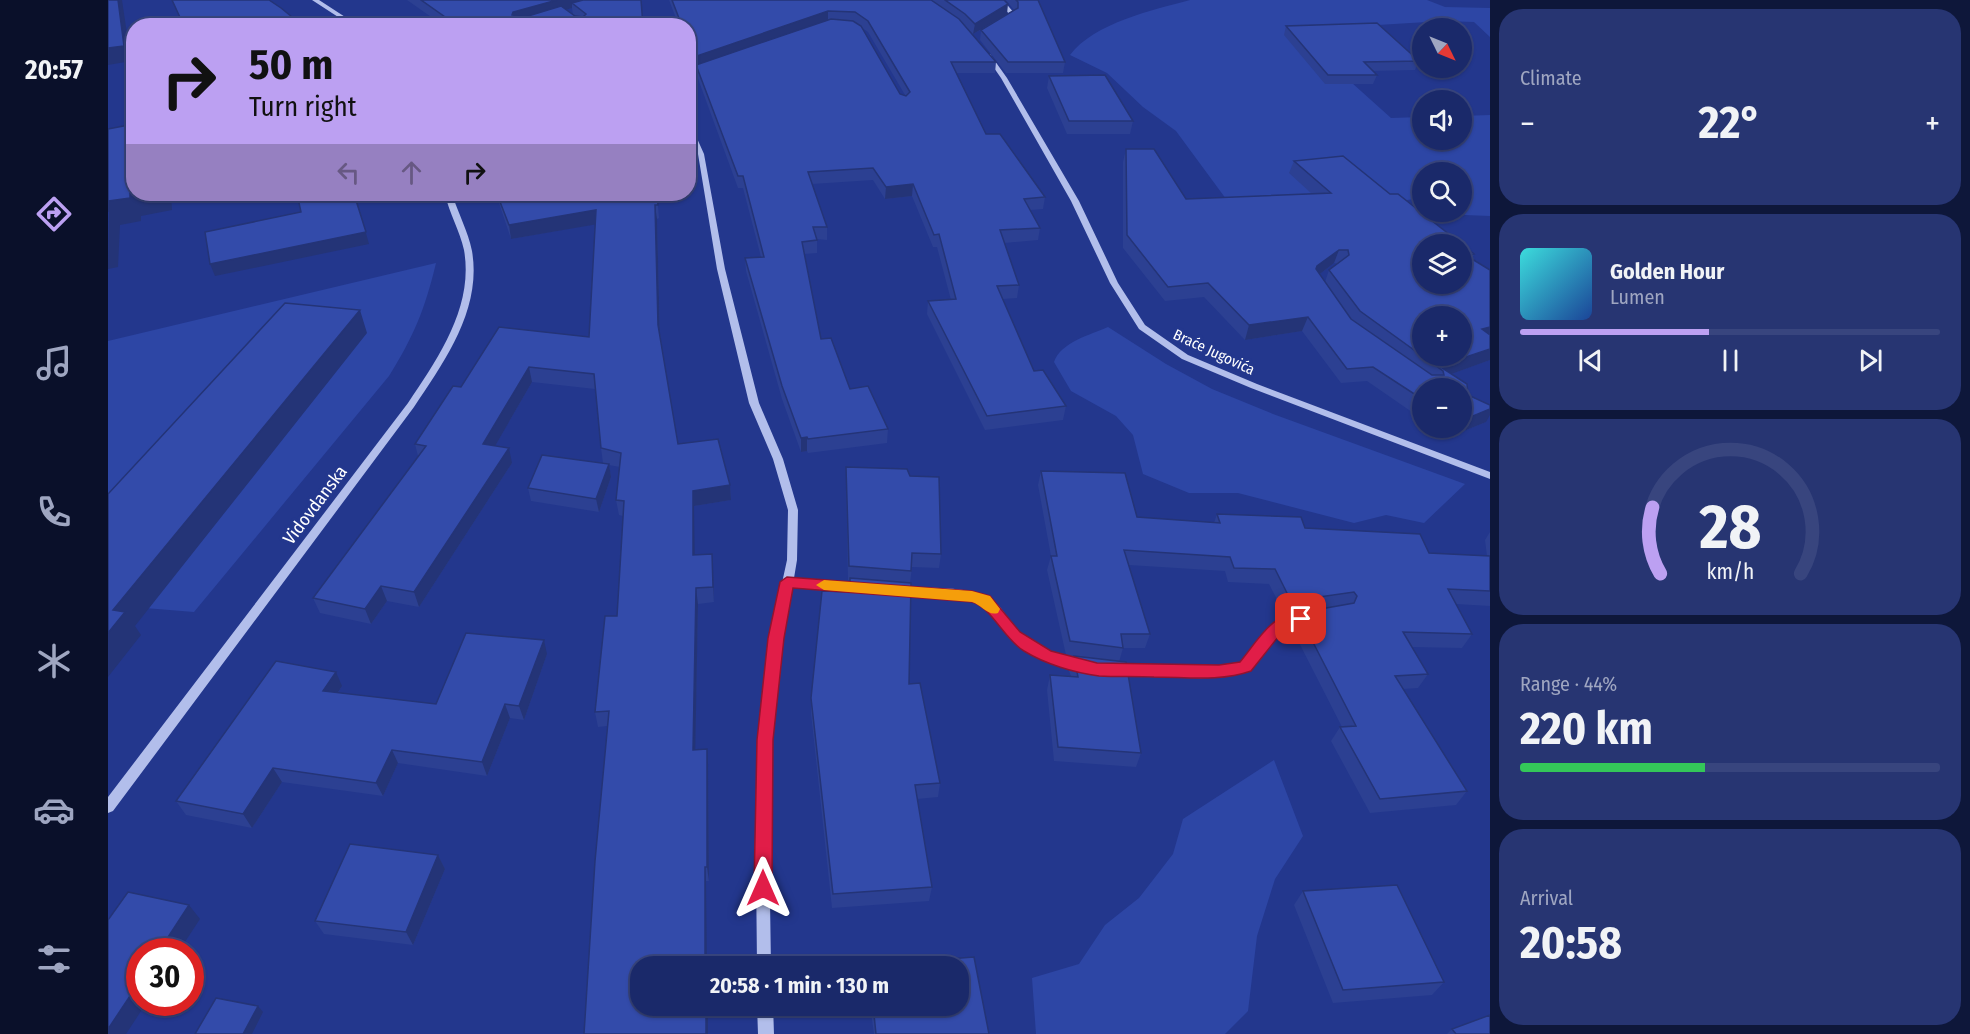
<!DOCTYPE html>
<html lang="en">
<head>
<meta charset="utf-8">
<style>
  body { margin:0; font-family:"Fira Sans Condensed",sans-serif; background:#273572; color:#f1f3f6; height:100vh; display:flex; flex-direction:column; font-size:22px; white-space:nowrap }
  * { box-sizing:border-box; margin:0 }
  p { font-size:20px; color:#9fa6c1 }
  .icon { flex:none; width:33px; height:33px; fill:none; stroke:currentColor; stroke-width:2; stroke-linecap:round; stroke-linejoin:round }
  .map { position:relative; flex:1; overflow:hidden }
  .panel { display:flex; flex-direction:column; gap:9px; padding:9px; background:#0e173a; width:480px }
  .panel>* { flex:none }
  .banner { position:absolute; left:18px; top:18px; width:570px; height:183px; border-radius:24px; box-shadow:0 2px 4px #0004,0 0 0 2px #38457e; background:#bca0f2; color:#111; overflow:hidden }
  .needle { width:39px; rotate:133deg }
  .fabs { position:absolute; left:1304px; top:18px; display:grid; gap:12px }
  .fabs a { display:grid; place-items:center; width:60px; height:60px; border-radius:50%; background:#1a296a; box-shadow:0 2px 4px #0004,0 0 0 2px #38457e; font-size:30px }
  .speed { position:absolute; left:18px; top:938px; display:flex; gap:12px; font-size:30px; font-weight:700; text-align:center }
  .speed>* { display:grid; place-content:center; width:78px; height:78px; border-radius:50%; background:#1a296a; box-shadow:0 2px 4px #0004,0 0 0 2px #38457e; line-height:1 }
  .speed .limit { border:9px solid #d22; background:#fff; color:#111 }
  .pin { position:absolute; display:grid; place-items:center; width:51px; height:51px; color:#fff; margin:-26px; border-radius:12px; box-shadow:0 3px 9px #0006 }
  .me { position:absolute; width:66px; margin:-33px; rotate:0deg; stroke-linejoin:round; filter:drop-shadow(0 0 4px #0008) }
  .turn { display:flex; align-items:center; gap:21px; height:126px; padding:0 24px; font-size:27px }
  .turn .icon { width:78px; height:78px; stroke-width:2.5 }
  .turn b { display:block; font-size:42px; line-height:51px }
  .lanes { display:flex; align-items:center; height:57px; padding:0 24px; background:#0003; justify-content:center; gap:30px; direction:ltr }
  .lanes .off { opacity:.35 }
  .big { font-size:45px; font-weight:700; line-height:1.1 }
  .panel .card { flex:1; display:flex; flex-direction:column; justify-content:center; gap:9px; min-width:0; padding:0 21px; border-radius:24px; background:#273572 }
  .panel .dial { align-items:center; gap:0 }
  .dial svg { height:156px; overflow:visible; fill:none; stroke:#38457e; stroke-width:7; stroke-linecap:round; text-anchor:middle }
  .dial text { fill:#f1f3f6; stroke:none }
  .song { display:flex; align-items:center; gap:18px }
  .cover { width:72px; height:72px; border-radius:9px; background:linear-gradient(135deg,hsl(180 70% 55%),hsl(220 70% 35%)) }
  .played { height:6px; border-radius:3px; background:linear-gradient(90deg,#bca0f2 45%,#38457e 45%) }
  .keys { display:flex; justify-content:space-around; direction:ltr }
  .heat { display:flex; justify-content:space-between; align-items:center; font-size:33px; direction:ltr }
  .charge { height:9px; border-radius:4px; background:linear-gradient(90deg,#34c759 44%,#38457e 0) }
  .trip { position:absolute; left:522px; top:956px; width:339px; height:60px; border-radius:24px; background:#1a296a; box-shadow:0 2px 4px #0004,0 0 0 2px #38457e; font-weight:700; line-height:60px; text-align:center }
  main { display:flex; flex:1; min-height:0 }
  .tabs { display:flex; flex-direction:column; width:108px; justify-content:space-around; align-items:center; background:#0a102a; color:#9fa6c1 }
  .tabs .icon { width:42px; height:42px }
  .tabs .selected { color:#bca0f2 }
  .tabs b { font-size:27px; color:#f1f3f6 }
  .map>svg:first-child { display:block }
  .green { fill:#2d46a5 }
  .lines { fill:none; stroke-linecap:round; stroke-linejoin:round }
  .minor { fill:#b2beeb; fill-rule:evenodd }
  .wall { fill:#2c4092; fill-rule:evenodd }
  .shaded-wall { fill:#243477 }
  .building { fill:#334baa; stroke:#243477; stroke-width:1.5; fill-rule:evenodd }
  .route { fill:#e11d48; stroke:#92132f; stroke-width:1.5 }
  .slow { fill:#f59e0b }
  .labels { text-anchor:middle; stroke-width:6; stroke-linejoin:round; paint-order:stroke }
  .far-street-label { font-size:15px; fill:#fff; stroke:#23378d }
  .street-label { font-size:18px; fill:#fff; stroke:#23378d }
</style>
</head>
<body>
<main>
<nav class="tabs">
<b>20:57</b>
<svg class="icon selected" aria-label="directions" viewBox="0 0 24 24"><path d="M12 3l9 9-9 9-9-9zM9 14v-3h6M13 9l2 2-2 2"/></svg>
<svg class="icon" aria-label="music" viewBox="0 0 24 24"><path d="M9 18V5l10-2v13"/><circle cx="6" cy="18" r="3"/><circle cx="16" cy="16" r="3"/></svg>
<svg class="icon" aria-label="phone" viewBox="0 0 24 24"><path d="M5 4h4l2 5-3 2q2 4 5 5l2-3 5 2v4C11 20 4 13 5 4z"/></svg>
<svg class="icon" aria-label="climate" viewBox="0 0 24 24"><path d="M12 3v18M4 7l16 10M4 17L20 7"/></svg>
<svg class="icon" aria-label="car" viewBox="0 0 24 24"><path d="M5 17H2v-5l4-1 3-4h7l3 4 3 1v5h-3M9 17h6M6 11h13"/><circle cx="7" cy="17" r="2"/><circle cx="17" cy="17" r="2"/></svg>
<svg class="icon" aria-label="filters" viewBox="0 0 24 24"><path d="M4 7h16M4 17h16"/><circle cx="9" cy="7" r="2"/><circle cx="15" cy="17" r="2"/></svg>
</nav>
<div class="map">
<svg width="1382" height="1034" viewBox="0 0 1382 1034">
  <rect width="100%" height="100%" fill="#23378d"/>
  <path class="green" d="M1082,0h237l18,7 45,1v29l-16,-15 -31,-1 -98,6 -32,21 78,70 31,-1v23h39v-24l29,-1v101l-25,-1 -4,-3v-40h-39v26l-179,24 -67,-91 -33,-24 -36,-34 -37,-18c24,-32 83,-45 120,-55z
    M328,263c-11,46 -22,73 -47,113l-195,236 -86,-7v-264z
    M1000,327l58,37 46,25 61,25 192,70 -41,39 -38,-8 -32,8 -116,-30h-49l-46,-19 -10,-39 -17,-19 -45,-25 -17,-29c7,-20 36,-27 54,-35z
    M1166,760l29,76 -28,43 -18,57 -9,75 -23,23h-189l-4,-56 47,-14 26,-39 34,-27 34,-44 10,-35z"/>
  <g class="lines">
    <path class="minor" d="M204,0h7l40,26h-7z
      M889,0h6l12,14v2l-9,5h-4v-2l8,-4z
      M878,54h4l17,24 72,123 39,82 27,42 43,30 69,29 233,88v7l-239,-91 -69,-29 -43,-30 -29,-46 -39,-82 -70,-123 -16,-23z
      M602,65l2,1v2l-24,9v-4z
      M580,123l3,2 13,29 21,115 34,134 24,56 15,51 -1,50 -3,18 68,6 4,1 2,3 -2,3 -4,1 -70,-5c-10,50 -18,102 -21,154 -3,75 -1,150 0,225h-14l-1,-97 3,-129 11,-102 17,-78 1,-50 -15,-51 -24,-56 -32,-134 -19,-115 -10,-20z
      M337,194h7c6,19 16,37 20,57 10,58 -27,110 -58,156l-301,404 -5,2v-16l300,-394c30,-45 66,-96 56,-153 -4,-19 -15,-37 -19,-56z
      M791,587c24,1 72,-1 91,11 12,8 18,22 27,32 18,21 45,24 70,33l2,3 -2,3 -4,2c-26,-7 -56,-13 -75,-35 -9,-10 -14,-25 -26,-32 -16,-10 -63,-8 -83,-9l-4,-1 -2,-3 2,-3z
      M1198,614l4,1 2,3 -2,3 -25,5 -36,44c-37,12 -96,6 -136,5l-4,-2 -2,-3 2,-3 4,-2 106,2 22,-4 36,-44z
      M649,1005h16l1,29h-16z"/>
  </g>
  <path class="wall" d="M299,0h234l2,26h-199zM464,8l1,7 -7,-6z
    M561,0h335l3,14 7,-4 -8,-10h32l27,62 -2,11h-57l-26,-33 1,-10 5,-3 -13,7 -12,-12 35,40 -1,11h-39l30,61 59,63 -2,12 -13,1 10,18 -2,12 -34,3 15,42 -2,13 -14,1 31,72 32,35 -3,14 -78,10 -58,-116 1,-13 23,-1 -14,-53h-4l-21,-51 -27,3 -12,-19 -61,4 15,43v13l-10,-1v14l-13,1 17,85 29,50 38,40 -1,14 -79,10 -1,-2 -6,1 -19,-53 -36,-128 -1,-13 16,-1 -18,-69h-5l-41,-112v-8h-3l-6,-16v-26h-9zM753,27l7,5 37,63 -5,-1z
    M1178,26l133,35 -4,9 -43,1 5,4 -4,9h-48l-41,-49z
    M941,76l84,45 -3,13h-63l-20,-46z
    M1018,149l60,50 126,-5 -23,-21 5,-12 96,33 84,60 -2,5 18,11v90l-39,14 17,21 18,27 -37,15 -14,-9h26v-40h-39v31l-55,-38 -26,2 -39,-52 -57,9 -41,-43 -39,4 -42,-53v-86zM1226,263l4,1 -9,6 -4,12 -5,-8z
    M388,194h161l2,24 -2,1 3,115 18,110 52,41 1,15 -37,6v49l19,15 1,32 -16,2 -3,146 13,14 1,117h-3l-66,124h68v29h-124l23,-308 -9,1 -3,-15 22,-96 6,-100 -4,-1 -3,-15 4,-33 -11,-2 2,12 -12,35 -68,-11 -3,-13 75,-25 -2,-15 -6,-59 -63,-7 -37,64 17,17 -93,144 -32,-6 -16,23 -51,-11 -7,-15 105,-142 -3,-12 46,-57 128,-50 6,-113 -84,15z
    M738,467l95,87 -2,14 -27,-1 -2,16 -1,101 31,99 -2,14 -21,2 15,88 -3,14 -97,7 -21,-195v-15l38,-106v-12h-1l-2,-99z
    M933,471l96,46 77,6 3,-9 88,14 124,25 58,3 -2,-16 5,-8v74l-34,-2 16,30 -10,14 -51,-1 17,27 -10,14 -15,1 64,102 -11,14 -86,8 -39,-72 9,-14h2l-51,-100 6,-13 -12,1 -16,-31 -41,-2 -3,-11 -96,-6 21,69 -5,14h-22l-4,14 22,91 -5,14 -82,-6 -7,-71 3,-15 21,1 -2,-5 5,-15 -8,-1 -19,-85 4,-14 -13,-71z
    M439,654l-23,66 -14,-2 -23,58 -89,-13 -15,33 -101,-14 -30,46 -66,-13 -10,-14 166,-115 -4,7 98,11z
    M330,855l7,14 -32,76 -89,-11 -9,-13z
    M1195,891l141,91 -12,13 -99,8 -39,-98z
    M762,1005h88l31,29h-115z
    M1344,1029l38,5h-43z"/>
  <path class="shaded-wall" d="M10,0h4l9,61 -23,4v-17z
    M449,0h42l-27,3v5l-57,16 -3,-9 1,-3z
    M900,4l-1,10 -34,20 2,-10z
    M720,11v11l-132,43 1,3h-3v-11z
    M805,184l-1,12 -27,3 1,-12z
    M26,192v2h37l1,16 -31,6v5l-21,4 -2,42 -10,2 1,-68z
    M247,194l14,50 -154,32 -5,-12z
    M547,205l2,14 3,121 -2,-15z
    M488,210l2,14 -87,15 -2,-14z
    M1231,250l-5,13 -22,17 5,-14z
    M252,310l7,23 -232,293 6,9 -33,42v-44l5,-23z
    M1200,317l-6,14 -57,9 4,-15z
    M1382,327v12l-8,-10z
    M1382,349v11l-47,17v-6l-4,-5z
    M421,367l3,15 -45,78 -4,-16z
    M1382,409v6l-4,7 -37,15 6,-9h6v-7z
    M699,437v14l-6,1v-14z
    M401,448l3,15 -93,144 -5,-15z
    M501,464l2,13 -12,35 -3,-13z
    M622,485l1,15 -37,6 1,64 -2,-15v-64z
    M604,554l1,16 1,32 -1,-15z
    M273,586l6,15 -16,23 -6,-15z
    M588,588l2,16 -3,161 -2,-15z
    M436,640l3,14 -23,66 -5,-14z
    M228,672l6,14 -12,19 -7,-14z
    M397,704l5,14 -23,58 -5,-14z
    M599,749l1,15 1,117 -2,-14z
    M284,750l6,13 -15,33 -7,-13z
    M165,768l9,14 -30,46 -9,-14z
    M330,855l7,14 -32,76 -7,-13z
    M597,867l1,14 1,85h-2z
    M81,905l11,14 -21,32h-20z
    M32,981v21h7l-21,32h-18v-5z
    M598,1005h2v29h-2z
    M150,1006l5,6 -11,22h-9z"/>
  <path class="building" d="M0,0h10l6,46 -16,2z
    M64,0h97l12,8 22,18h-119z
    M313,0h136l-44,12 -1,3 13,2 36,-11 14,10 8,1 3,-3 -14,-11 11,-3h58l2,26h-185z
    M564,0h259l28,19 37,43h-45l35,72h14l45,63 -21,2 16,29 -40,2 19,55 -22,1 37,85 9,-1 23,36 -79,10 -59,-115 28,-2 -17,-65 -5,1 -21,-51 -27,3 -13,-19 -65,4 19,55h-14l4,13 -15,2 19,97 10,-1 19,51 18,-3 20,43 -80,10 -1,-2 -6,1 -19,-52 -37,-128 19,-1 -21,-81h-5l-42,-111 135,-46 22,2 8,5 39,68 6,2 4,-4 -42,-71 -13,-9 -27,-1 -134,46 -6,-13v-18h-6z
    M837,0h59l4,4 -33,20 -10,-10z
    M908,0h22l27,62h-57l-27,-32 37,-22v-6z
    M1269,23l42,38 -55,1 13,13h-49l-42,-49z
    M997,75l28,46h-64l-20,-45z
    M26,124v68l-4,1v5l-21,3 -1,11v-83z
    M1018,149h28l32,50 145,-6 -37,-32 49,-5 47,38h8l76,60 -7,2 23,14v57l-8,2 8,6v14l-51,17 28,18 1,11 22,10v4l-29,12v-33h-39v11l-49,-32 -26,2 -39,-52 -59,8 -41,-42 -40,4 -41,-52zM1314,244h39v40h-39zM1231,250h9l1,5 -20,15 31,41 83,60 1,4h-12l-81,-56 -35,-50 1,-3zM1314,316h39v40h-39z
    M189,194h57l12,38 -156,32 -5,-32 96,-20z
    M389,194h160l1,11h-3l3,120 20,119 40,-5 12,46 -37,6v64l19,-1 1,33 -17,1 -3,162 14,-1v118h-2v99h-65v39h66v29h-122l11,-173 14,-150 -14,1 10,-96h12l7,-115 -8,-1 5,-47 -20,-5 -7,-74 -65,-7 -46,77 26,4 -95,144 -33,-6 -16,23 -52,-11 113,-152 -11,-2 38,-58 8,1 38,-60 90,10 7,-127 -87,15z
    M177,303l75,7 -247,300 12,2 -17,21v-139z
    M434,455l67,9 -13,35 -68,-11z
    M738,467l61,2 3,7 29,1 2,77 -29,-1 -1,18 -62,-5z
    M933,471l84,2 12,44 83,6 -3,-9 84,3 4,11 115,6 9,19 61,3v35l-42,-2 24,45 -69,-2 25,42 -33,2 72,115 -87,8 -40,-72 16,-1 -58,-113 56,-10 3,-7 -3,-4 -63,9 -16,-32 -41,-1 -4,-11 -106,-7 26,84h-29l2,14 -53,-7 -19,-85h6z
    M742,578l61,5 -2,101 11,-1 20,100 -25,2 17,102 -99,7 -22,-196 11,-107 28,1z
    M358,633l78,7 -25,66 -14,-2 -23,58 -90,-12 -16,33 -103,-15 -30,46 -67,-13 100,-140 60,11 -13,19 113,13z
    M966,656l52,6 15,91 -83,-6 -8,-72 28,2z
    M242,844l88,11 -32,77 -91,-11z
    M1289,885l47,97 -101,8 -40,-99z
    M20,892l61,13 -30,46h-19v30l-32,48v-109z
    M866,957l15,77h-113l-3,-29h85v-39h-89v-1z
    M108,998l42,8 -15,28h-48z
    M1382,1015v19h-34l-4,-5z"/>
  <path class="route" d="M679,577l185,14 18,5 30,36 31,19 46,12 122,2 21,-3c17,-20 36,-57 67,-47l2,4 -2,4 -21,4 -35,44c-31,11 -65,6 -97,6 -18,-1 -37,0 -55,-1 -24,-3 -54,-12 -75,-25 -19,-11 -33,-44 -52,-49l-179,-14 -9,50 -11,102 -1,148 -3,6 -6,3 -7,-3 -2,-6 3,-148 11,-102 12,-56z"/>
  <path class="slow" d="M716,580l148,11 18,5 10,13 -2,4c-11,3 -16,-8 -26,-11l-148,-12 -8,-5z"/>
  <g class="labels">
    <g class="far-street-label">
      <text transform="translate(1106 352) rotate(25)" y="5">Braće Jugovića</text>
    </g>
    <g class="street-label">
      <text transform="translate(207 505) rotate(-53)" y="6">Vidovdanska</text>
    </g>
  </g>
</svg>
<div class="fabs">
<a><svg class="needle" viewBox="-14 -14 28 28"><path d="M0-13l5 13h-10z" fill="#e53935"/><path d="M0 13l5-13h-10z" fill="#9fa6c1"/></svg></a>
<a><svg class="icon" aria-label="sound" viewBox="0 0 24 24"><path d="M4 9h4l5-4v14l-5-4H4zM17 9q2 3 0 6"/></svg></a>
<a><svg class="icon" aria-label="search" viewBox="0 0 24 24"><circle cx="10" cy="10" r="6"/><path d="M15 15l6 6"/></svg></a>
<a><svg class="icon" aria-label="layers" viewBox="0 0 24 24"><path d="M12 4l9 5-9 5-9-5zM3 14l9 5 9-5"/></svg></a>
<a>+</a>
<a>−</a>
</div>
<div class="speed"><div class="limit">30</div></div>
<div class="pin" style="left:1193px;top:619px;background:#d93025"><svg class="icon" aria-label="arrive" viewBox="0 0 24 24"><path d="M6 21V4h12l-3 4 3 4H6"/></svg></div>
<svg class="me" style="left:655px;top:888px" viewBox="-20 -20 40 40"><path d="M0-17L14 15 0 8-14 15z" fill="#e11d48" stroke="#fff" stroke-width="4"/></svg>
<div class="trip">20:58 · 1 min · 130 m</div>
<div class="banner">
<div class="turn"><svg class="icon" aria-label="right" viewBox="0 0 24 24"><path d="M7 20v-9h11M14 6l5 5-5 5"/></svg><div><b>50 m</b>Turn right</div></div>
<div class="lanes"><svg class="icon off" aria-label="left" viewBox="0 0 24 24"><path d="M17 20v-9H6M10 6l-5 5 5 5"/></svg><svg class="icon off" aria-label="ahead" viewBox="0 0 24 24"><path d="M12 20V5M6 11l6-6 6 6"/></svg><svg class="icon" aria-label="right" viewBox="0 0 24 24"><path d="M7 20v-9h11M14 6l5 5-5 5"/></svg></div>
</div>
</div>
<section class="panel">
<div class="card"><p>Climate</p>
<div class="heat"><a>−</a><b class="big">22°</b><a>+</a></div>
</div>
<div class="card">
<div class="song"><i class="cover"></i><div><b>Golden Hour</b><p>Lumen</p></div></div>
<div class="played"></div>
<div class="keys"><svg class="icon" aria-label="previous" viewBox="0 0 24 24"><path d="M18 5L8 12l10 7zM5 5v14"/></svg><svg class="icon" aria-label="pause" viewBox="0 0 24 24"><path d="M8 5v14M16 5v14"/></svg><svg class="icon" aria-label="next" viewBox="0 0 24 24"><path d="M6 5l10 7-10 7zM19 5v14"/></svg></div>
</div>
<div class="card dial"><svg viewBox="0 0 100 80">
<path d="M14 69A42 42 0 1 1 86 69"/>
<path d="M14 69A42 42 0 0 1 10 35" stroke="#bca0f2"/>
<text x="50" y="56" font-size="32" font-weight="700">28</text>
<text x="50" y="72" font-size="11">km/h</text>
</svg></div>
<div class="card"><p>Range · 44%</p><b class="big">220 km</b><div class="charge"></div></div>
<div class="card"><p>Arrival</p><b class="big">20:58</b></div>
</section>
</main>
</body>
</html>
